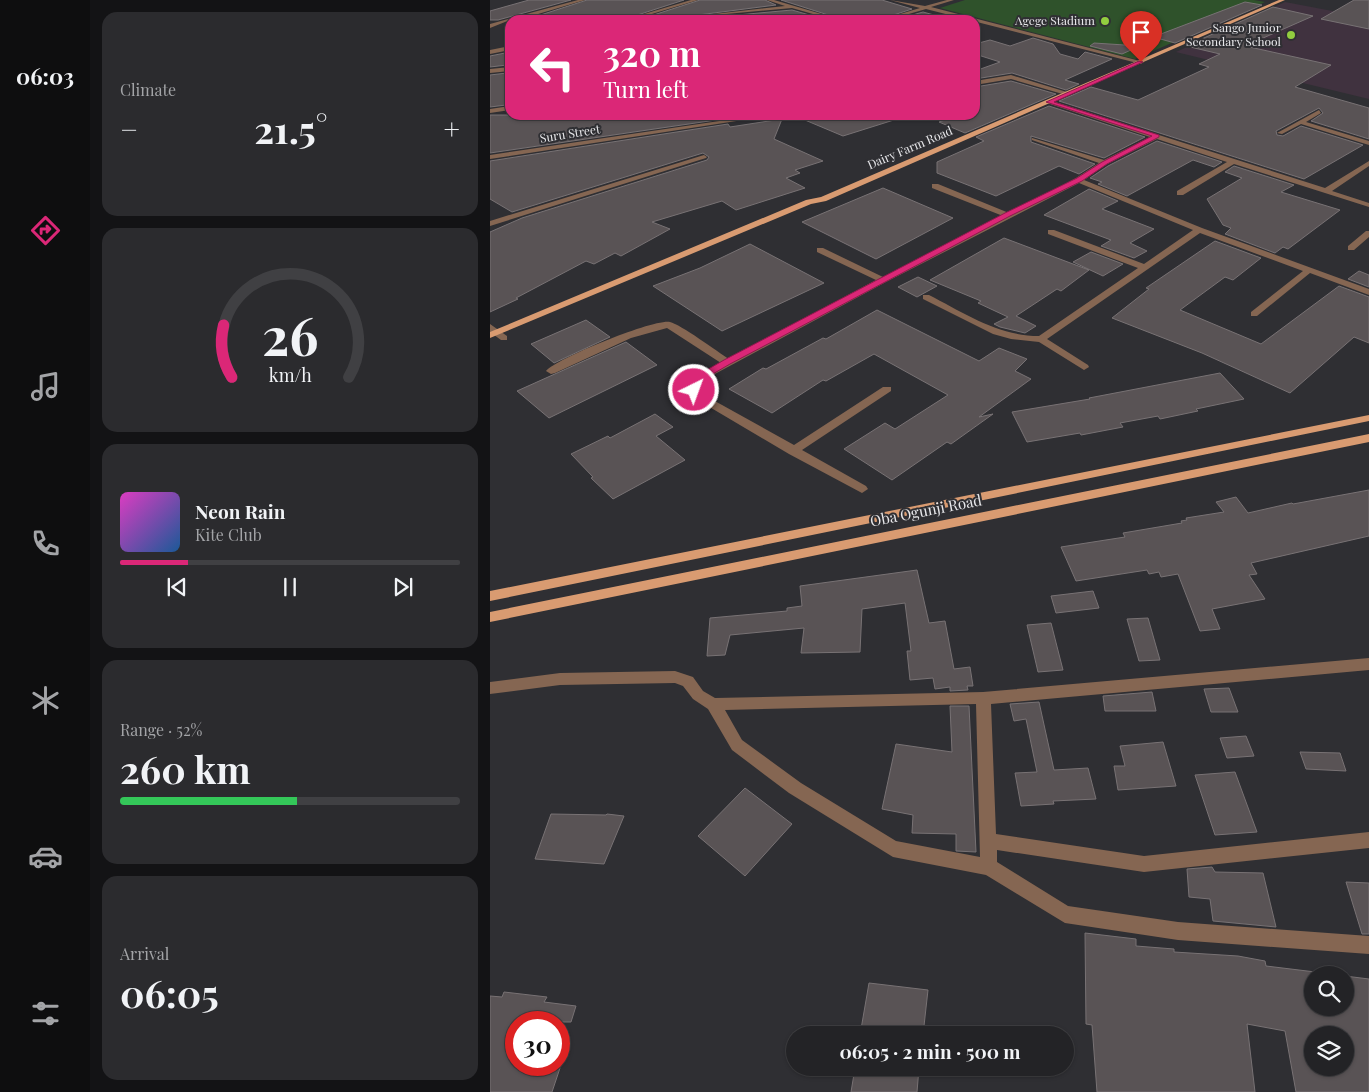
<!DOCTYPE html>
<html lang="en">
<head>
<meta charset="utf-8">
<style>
  body { margin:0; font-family:"Playfair Display",serif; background:#2b2b2e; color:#f1f3f6; height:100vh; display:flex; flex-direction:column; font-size:19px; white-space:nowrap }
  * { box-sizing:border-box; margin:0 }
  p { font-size:16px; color:#a3a4a7 }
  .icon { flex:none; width:28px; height:28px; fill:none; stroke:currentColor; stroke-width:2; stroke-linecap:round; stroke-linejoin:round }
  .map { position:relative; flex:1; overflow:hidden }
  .side { display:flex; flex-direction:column; gap:12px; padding:12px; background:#131315; width:400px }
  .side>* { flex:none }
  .top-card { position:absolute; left:15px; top:15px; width:475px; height:105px; border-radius:15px; box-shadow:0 1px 4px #0004,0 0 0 1px #404043; background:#db2777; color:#fff; overflow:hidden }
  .buttons { position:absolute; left:814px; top:966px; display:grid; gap:10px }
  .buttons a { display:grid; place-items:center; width:50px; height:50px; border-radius:50%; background:#232326; box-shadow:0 1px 4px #0004,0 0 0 1px #404043; font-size:25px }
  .speed { position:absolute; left:15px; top:1011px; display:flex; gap:10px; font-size:25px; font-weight:700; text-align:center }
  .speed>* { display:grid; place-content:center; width:65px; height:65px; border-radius:50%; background:#232326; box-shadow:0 1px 4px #0004,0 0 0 1px #404043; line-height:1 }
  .speed .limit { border:8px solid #d22; background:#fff; color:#111 }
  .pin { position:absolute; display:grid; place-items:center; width:42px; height:42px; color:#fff; margin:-51px -21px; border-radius:50% 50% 50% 0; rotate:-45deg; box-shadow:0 0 5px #0007 }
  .pin .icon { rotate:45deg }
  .me { position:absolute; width:55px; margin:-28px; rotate:42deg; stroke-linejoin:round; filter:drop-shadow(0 0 4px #0008) }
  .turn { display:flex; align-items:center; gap:18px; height:105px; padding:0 15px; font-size:22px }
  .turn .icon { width:65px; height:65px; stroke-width:2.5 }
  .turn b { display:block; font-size:35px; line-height:42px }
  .big { font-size:38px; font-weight:700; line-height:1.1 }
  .side .card { flex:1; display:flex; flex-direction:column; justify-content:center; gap:8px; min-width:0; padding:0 18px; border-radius:15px; background:#2b2b2e }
  .side .dial { align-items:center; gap:0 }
  .dial svg { height:130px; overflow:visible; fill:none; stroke:#404043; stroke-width:7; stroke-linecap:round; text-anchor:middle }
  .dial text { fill:#f1f3f6; stroke:none }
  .song { display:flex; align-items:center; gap:15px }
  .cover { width:60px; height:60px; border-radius:8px; background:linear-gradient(135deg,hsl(310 70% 55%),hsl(210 70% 35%)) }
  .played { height:5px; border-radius:2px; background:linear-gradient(90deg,#db2777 20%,#404043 20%) }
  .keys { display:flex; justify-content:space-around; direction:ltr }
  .heat { display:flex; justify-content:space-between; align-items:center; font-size:28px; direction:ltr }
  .charge { height:8px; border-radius:4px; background:linear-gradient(90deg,#34c759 52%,#404043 0) }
  .trip { position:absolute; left:296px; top:1026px; width:288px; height:50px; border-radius:25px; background:#232326; box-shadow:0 1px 4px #0004,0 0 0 1px #404043; font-weight:700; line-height:50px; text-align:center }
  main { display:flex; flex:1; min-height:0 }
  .tabs { display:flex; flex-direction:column; width:90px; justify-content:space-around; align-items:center; background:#0e0e0f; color:#a3a4a7 }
  .tabs .icon { width:35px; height:35px }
  .tabs .on { color:#db2777 }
  .tabs b { font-size:22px; color:#f1f3f6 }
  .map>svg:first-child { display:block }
  .education { fill:#40323f }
  .green { fill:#2f522b }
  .building { fill:#595355; stroke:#787274; fill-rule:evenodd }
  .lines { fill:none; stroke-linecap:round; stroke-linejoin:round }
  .minor { fill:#856652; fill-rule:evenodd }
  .major { fill:#d99b71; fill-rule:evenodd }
  .route { fill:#db2777; stroke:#8e194d }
  .poi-dot { fill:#92cd3f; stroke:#2f2f33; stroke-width:2 }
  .labels { text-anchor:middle; stroke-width:4; stroke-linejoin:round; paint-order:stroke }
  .far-poi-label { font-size:12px; fill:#e7e7ea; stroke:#2f2f33; text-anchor:end }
  .far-street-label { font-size:12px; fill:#e7e7ea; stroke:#2f2f33 }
  .street-label { font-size:15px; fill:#e7e7ea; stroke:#2f2f33 }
</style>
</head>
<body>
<main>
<nav class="tabs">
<b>06:03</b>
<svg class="icon on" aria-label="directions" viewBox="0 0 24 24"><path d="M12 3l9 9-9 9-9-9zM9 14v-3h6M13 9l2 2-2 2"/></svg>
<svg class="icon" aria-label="music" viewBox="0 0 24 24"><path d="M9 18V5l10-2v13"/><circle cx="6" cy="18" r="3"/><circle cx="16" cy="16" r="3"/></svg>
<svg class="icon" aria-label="phone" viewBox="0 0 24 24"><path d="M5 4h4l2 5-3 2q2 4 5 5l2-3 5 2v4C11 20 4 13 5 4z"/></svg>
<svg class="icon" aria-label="climate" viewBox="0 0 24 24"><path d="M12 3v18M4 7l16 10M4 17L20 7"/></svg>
<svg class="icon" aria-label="car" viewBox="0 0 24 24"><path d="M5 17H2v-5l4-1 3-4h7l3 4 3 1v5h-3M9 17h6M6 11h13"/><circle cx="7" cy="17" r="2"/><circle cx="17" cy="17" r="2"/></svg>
<svg class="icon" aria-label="filters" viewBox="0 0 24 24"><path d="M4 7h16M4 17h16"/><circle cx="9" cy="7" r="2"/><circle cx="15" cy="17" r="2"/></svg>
</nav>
<section class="side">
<div class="card"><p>Climate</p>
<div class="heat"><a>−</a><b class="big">21.5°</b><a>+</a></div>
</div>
<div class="card dial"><svg viewBox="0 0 100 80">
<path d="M14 69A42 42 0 1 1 86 69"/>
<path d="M14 69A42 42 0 0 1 9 37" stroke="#db2777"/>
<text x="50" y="56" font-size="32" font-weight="700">26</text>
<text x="50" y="72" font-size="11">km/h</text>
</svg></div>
<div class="card">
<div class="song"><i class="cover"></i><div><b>Neon Rain</b><p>Kite Club</p></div></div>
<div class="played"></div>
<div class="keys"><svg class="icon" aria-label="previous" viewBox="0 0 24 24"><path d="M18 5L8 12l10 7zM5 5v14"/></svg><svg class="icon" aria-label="pause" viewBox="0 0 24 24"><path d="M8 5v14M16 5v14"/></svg><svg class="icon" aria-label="next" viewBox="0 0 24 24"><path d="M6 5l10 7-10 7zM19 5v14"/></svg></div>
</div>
<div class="card"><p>Range · 52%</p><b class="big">260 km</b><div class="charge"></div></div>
<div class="card"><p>Arrival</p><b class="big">06:05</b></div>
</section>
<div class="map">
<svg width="879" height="1092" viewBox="0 0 879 1092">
  <rect width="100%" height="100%" fill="#2f2f33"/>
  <path class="education" d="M795,2l84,16v81l-193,-47z"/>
  <path class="green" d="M475,0h289l11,2 -130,57 -195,-51z"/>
  <path class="building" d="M39,0h42l-73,20h-8v-9z
    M97,0h97l-62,20h-97z
    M210,0h65l11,5 -117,15h-21z
    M291,0h101l30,9 -34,11h-34z
    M864,0h15v29l-48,-10z
    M755,2l17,3 -87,38 -22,-6z
    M783,7l40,9 -68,30 86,19 -36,22 74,21v31l-58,-18 12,-8 -4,-5 -43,23 1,4 6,1 18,-10 62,19 -59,34 -245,-78 32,-14 47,13 71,-33 -10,-3 21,-10 -34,-8z
    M302,10l35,10h-145z
    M433,12l11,3 -1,5h-38z
    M543,38l20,6 7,10 18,5 7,-7 27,7 -47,21 14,4 -13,6 -54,-17 -37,6v-8l25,-9 -25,-8v-10l15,-4 20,6z
    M604,43l46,3 -18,8 -32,-8z
    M15,53l2,1v11l-17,2v-11z
    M17,73l-1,32 -16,2v-32z
    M521,81l45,13 -91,39 -26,-11 22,-7h14v-28z
    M559,106l96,31 -41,21 -73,-22v6l64,22 -16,10 -20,-8 -63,30 -59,-23v-11l47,-21 -8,-4z
    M0,115h230l3,4 -233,34z
    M303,115h103l1,4 -54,17z
    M292,119l-8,20 49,22 -28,9 5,3 -14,5 19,10 -69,22 -14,-9 -70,21 18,7 -49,27 -6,-3 -21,11 -8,-3 -70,37 2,1 -28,13v-80l32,-14 185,-58 2,-3 -6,-4 -191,59 -22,-13v-38l238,-37 2,3z
    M667,141l65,21 -8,5 -21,-7 -66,36 -29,-12 4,-2 -12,-4 18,-12z
    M744,166l60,19 -13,7 59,18 -52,39 -5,-2 -8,6 -50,-19 6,-6 -8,-3 -16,-26 35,-21 -17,-6z
    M393,188l70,30 -77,41 -74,-37z
    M599,189l29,12 -16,8 52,20 -24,14 17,8 -13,7 -33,-12 10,-6 -67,-25z
    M514,238l85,32 -28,21 -4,-2 -41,27 20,10 -11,7 -25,-6 -6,-3 14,-7 -30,-14 3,-2 -51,-21z
    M725,241l46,17 -28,22 -8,-3 -45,33 81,34 78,-58 30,11v46l-15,-6 -64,56 -88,-40 -90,-35 37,-29 -3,-1z
    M260,244l74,39 -102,48 -69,-45 47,-18z
    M601,252l32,12 -20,12 -30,-14z
    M869,271l10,4v12l-21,-8z
    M428,277l19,9 -20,11 -19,-10z
    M387,310l102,51 20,-13 28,11 -12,12 16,8 -52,38 14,-3 -42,30 -4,-2 -55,38 -48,-31 41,-26 10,6 53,-34 -74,-41 -48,27 -3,-1 -51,33 -43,-24 34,-21 3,1 57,-31 3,1z
    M96,320l24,17 -56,26 -23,-19z
    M136,342l31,23 -108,53 -32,-27z
    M730,373l24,26 -48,10 2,2 -38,8 -2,-3 -38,7 3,4 -42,8 -1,-2 -53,9 -15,-30 78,-13 -1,-1z
    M165,414l18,13 -17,9 29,24 -72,39 -22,-21 2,-1 -22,-23 37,-18 2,2z
    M879,490v46l-118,27 6,11 -8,1 16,24 -53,10 8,20 -20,2 -22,-57 -17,3 -2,-5 -10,2 -2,-4 -71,11 -15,-34 64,-10 -2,-4 59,-10 -1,-2 6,-1 -1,-2 38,-6 -8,-10 20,-5 12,16 44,-10 1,1z
    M427,570l12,53 16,-2 9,48 16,-2 3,19h-6l1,4 -18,1v-4l-15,2 -2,-11 -23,2 -3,-29h4l-6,-48 -43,6 -2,43 -59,1 3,-25 -74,7 -5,20 -18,1 3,-38 77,-7v-3l15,-2 -2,-20z
    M603,591l6,17 -43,5 -5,-17z
    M658,618l12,42 -21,1 -12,-42z
    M561,623l12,47 -25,2 -11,-47z
    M739,688l9,24h-27l-7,-23z
    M662,692l4,19h-51l-2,-15z
    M549,702l15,68 34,-2 8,31 -43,2 1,3 -33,2 -6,-33 22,-1 -11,-53 -12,2 -4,-17z
    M460,706h19l7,146 -20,-1v-17l-44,-1 1,-18 -31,-6 14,-65 56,8z
    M756,736l8,20 -27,2 -7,-20z
    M673,742l13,44 -58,4 -4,-24h11l-5,-20z
    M810,752l40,1 6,18 -40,-2z
    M745,772l22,60 -42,3 -20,-60z
    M255,788l47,36 -47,52 -47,-40z
    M61,814l55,1 1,-1 17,2 -20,48 -69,-5z
    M722,867l3,5 48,1 13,54 -63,-6 -3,-22 -21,-2 -2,-28z
    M856,882l23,1v51h-7z
    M595,933l51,6v7l38,3v3l64,4 27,5 1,5 74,9h-28v33h33v-32l24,3v113h-73l-11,-61 -38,-7 8,68h-158l-5,-67 -6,-1zM822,1035h33v33h-33z
    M379,983l59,7 -5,45h-63z
    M14,992l43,5 -3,5 32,4 -5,16h-55v43h45l-9,27h-62v-96l12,1z
    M365,1068h64l-2,24h-66z"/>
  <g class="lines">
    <path class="minor" d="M88,0h7l-67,20h-8l-20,8v-4z
      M201,0h7l-66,20h-8z
      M277,0h7l68,20h-8l-42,-12 -131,12 124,-14z
      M400,0l35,6 22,-6h7l-23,7 213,55 -3,2 -215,-55 -38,11h-8l40,-12z
      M20,46v4l-20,4v-4z
      M20,67v4l-20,2v-4z
      M521,75l59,18 1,1 -5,1 -55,-16 -36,6v-4z
      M559,100l276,88 44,-27v5l-37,25 37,12v4l-135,-43 -51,31h-6v-4l50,-29 -70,-23 -50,25 -23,16 118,48 167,61v6l-59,-22 -53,43h-6v-4l52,-41 -103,-38 -153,106 41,26 1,2 -5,3 -45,-28 -28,-3 -18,-5 -70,-35v-4h6c35,18 69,41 110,41l99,-68 -90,-34v-4h6l90,34 49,-34 -114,-47 -193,99 -186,100 -1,8 5,5 90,50 89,-58h8v4l-89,59 64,36 2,3 -6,4 -73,-39 -93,-55 -7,-9 1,-9 31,-18 -54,-35 -36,10 -76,35 -4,1 -5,-3c12,-13 107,-52 124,-49 10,2 48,30 59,37l147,-79 -59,-28v-4h6l60,29 120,-61 -71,-28v-4h6l71,29 67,-35 23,-15 -67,-23v-2l72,22 46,-23 -103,-34z
      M20,106v4l-20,3v-4z
      M829,110l2,3 -15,9 63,19v4l-68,-21 -19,10 -5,-1z
      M270,115h16l-286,44v-4z
      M214,155l3,2 -1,1 -216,68v-5z
      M876,231h3v6l-15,13h-6v-4z
      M0,324l17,12v4h-6l-11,-8z
      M879,658v12l-378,34 5,130 148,22 225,-24v16l-225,24 -147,-22v12l71,44 110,16 191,14v18l-191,-14 -113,-17 -79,-48 -93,-18 -104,-64 -57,-43 -24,-41 -15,-10 -10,-13 -8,-3 -115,2 -70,9v-12l70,-9 115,-2 18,6 10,14 12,7 268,-6zM486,704l4,153 -84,-16 -95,-58 -59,-43 -17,-30z"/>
    <path class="major" d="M789,0h6l-459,201 -15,3 -321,134v-6l316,-132 15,-3z
      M879,415v6l-879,180v-10z
      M879,434v8l-879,180v-10z"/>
  </g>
  <path class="route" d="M649,61l4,1 -89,40 105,33v2l-52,27 -25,17 -72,35 -280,148 -31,18 -2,10h-7l1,-13 33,-19 281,-147 72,-35 25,-16 50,-26 -106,-34z"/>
  <g class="poi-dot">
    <circle cx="615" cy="21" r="5"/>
    <circle cx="801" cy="35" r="5"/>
  </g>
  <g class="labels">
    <g class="far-poi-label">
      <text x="605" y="25">Agege Stadium</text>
      <text x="791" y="32">Sango Junior<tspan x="791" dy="14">Secondary School</tspan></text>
    </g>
    <g class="far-street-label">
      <text transform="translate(80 134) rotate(-9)" y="4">Suru Street</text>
      <text transform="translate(420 148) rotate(-23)" y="4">Dairy Farm Road</text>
    </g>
    <g class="street-label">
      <text transform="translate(436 511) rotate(-11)" y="5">Oba Ogunji Road</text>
    </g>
  </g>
</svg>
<div class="buttons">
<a><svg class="icon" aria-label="search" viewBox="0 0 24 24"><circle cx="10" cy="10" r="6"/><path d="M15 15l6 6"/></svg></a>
<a><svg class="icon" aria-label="layers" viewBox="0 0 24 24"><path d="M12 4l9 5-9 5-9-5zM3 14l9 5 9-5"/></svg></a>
</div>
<div class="speed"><div class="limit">30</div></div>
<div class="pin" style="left:651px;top:62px;background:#d93025"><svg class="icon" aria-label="arrive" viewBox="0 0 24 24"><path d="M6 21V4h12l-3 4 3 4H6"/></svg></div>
<svg class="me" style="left:204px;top:390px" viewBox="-20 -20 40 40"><circle r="17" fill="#db2777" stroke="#fff" stroke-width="3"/><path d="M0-11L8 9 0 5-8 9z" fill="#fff"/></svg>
<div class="trip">06:05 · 2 min · 500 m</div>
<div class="top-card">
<div class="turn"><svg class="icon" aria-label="left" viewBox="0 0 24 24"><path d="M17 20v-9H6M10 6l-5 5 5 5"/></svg><div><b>320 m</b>Turn left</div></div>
</div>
</div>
</main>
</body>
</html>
